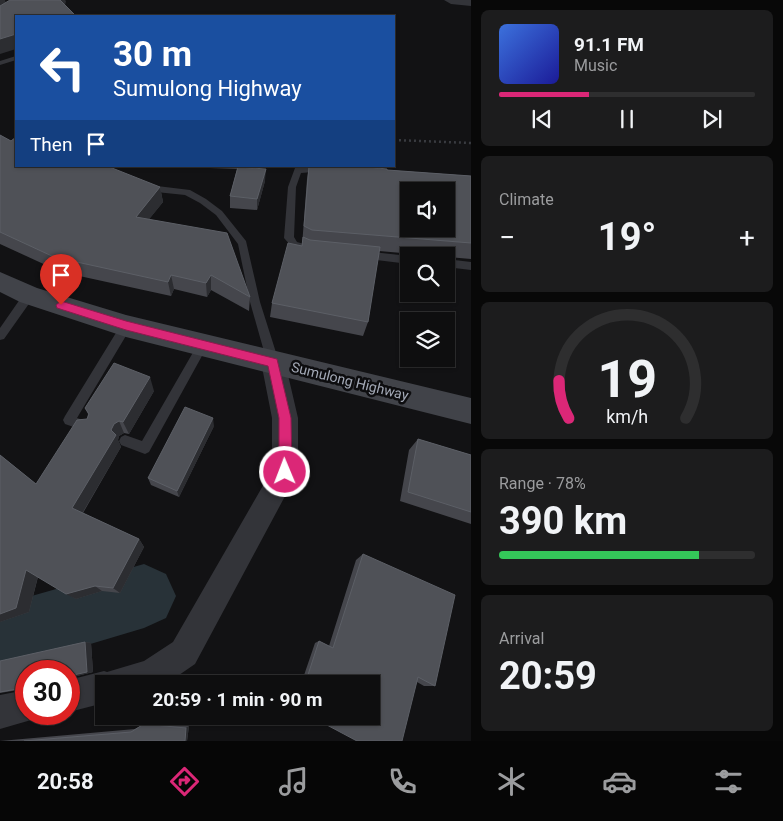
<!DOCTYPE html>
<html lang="en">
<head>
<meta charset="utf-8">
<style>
  body { margin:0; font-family:Roboto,sans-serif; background:#1c1c1d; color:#f1f3f6; height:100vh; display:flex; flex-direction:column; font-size:19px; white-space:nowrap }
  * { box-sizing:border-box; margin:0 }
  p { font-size:16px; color:#9b9c9e }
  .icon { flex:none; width:28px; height:28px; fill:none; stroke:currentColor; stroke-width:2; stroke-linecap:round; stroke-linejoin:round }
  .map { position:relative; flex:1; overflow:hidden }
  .sheet { display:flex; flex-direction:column; gap:10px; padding:10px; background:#080808; width:312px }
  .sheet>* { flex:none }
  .hud { position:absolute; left:15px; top:15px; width:380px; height:152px; border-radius:0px; box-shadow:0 1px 4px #0004,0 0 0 1px #2e2e2f; background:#1a4fa0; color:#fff; overflow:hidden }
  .buttons { position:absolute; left:400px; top:182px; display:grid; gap:10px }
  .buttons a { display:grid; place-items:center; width:55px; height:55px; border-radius:0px; background:#0e0e0f; box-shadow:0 1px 4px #0004,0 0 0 1px #2e2e2f; font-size:25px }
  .speed { position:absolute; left:15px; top:660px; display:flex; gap:10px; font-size:25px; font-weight:700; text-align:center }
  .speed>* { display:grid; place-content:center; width:65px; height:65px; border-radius:50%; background:#0e0e0f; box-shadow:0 1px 4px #0004,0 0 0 1px #2e2e2f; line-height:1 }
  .speed .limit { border:8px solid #d22; background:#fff; color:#111 }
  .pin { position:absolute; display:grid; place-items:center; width:42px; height:42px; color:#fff; margin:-51px -21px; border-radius:50% 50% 50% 0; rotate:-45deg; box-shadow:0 0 5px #0007 }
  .pin .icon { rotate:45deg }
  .me { position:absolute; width:55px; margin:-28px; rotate:359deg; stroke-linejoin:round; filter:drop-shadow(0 0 4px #0008) }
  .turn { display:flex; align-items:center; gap:18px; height:105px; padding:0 15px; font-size:22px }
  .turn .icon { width:65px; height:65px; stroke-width:2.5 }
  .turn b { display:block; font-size:35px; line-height:42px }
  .then { display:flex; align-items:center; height:48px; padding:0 15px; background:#0003; gap:10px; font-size:19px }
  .big { font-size:38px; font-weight:700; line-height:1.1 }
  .sheet .tile { flex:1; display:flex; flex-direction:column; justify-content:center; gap:8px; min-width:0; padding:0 18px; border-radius:8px; background:#1c1c1d }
  .sheet .dial { align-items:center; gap:0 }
  .dial svg { height:130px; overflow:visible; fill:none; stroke:#2e2e2f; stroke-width:7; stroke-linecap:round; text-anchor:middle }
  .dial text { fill:#f1f3f6; stroke:none }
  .song { display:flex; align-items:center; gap:15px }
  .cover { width:60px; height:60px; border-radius:8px; background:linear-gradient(135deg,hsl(220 70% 55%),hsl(240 70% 35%)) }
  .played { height:5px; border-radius:2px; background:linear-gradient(90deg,#db2777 35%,#2e2e2f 35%) }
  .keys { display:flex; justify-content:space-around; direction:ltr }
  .heat { display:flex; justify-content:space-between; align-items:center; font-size:28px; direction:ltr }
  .charge { height:8px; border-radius:4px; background:linear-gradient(90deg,#34c759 78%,#2e2e2f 0) }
  .trip { position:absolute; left:95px; top:675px; width:285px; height:50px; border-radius:0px; background:#0e0e0f; box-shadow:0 1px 4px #0004,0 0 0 1px #2e2e2f; font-weight:700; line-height:50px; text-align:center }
  .menu { display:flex; height:80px; justify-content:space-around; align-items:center; background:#060606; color:#9b9c9e }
  .menu .icon { width:35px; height:35px }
  .menu .active { color:#db2777 }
  .menu b { font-size:22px; color:#f1f3f6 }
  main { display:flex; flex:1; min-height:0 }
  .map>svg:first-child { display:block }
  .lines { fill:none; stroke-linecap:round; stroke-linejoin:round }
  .river { fill:#283238; fill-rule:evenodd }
  .path { stroke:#393b40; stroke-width:2.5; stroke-dasharray:2 3; stroke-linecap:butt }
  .lane { fill:#333439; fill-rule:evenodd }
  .street { fill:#333439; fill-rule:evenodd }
  .secondary { fill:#414349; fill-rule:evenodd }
  .wall { fill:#45464c }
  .shaded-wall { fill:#2c2d31 }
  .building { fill:#4f5157; stroke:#5c5f66; fill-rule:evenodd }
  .route { fill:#db2777; stroke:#8e194d }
  .labels { text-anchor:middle; stroke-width:5; stroke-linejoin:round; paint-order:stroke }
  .street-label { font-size:14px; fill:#a3a9b6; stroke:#0d0d0f }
</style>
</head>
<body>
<main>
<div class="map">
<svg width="471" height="741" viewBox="0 0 471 741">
  <rect width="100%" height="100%" fill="#121214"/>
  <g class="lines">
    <path class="river" d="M144,564l22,10 10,22 -10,22 -22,10 -144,43v-66z"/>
    <path class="path" d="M394,140l77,3"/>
    <path class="lane" d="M16,56v4l-16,5v-4z
      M321,166l5,1v4l-25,2 -5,14 -2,50 3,5 14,4 2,3 -5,4 -17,-7 -7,-8 4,-51 7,-19z
      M147,182l10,4 33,4 16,9 16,12 24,30 14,61 19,60 -2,3h-8l-2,-3 -17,-60 -12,-58 -22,-29 -16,-12 -15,-8 -29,-3 -13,-7z
      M363,251l46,5v8l-49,-6 -2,-3 2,-3z
      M446,259l25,3v8l-25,-3z
      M29,291l4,1 1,3 -1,3 -29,41 -4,1v-12l25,-36z
      M126,322l4,1 1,3 -1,3 -53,89 15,5 2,4 -2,4 -4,1 -23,-8 -2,-4 2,-4 57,-93z
      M203,340l4,2 1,3 -59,107 -4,2 -24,-9 -2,-4 2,-4 4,-2 17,6 57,-99z"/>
    <path class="street" d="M444,0h27v6l-20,-2z
      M273,352l8,3 4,7 13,56v54l-103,192 -29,20h-62v19l-35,9v-32l35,-9 3,1 37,-11 29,-19 99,-172v-52l-11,-56 4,-7z
      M26,690v24h13l-1,4 -38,11v-34z"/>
    <path class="secondary" d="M0,272l37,16 89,27 345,83v26l-345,-87 -106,-35 -20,-10z"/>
  </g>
  <path class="wall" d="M0,135l11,6 149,46 3,15 -14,17 101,78 -1,14 -38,-21 -4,7 -33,-8 -3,7 -110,-24 -61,-28z
    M210,166h38v2l17,13 -8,29 -27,-2v-12l7,-27 -27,-1z
    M309,166l78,4 84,6v83l-92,-8 -11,71 -5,14 -93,-19 2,-14 30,-57 5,-67z
    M154,391l-25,43 -5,-1 -5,3 -1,4 3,7 -38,66 56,26 5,8 -24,46 -18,-2 -26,8 -38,-22 -9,35 -29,10v-167l36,29 51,-65 1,-5 -3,-6z
    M214,426l-35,71 -28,-12 -3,-7z
    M418,439l53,16v69l-71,-23 9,-51z
    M363,554l72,132h-11l-7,-4 -46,2h-70l14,-41 4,-2 10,5 27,-86z
    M85,642l6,1 2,29 -24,6v-7h-43v20h-7l-1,-1 -18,3v-32z
    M149,721l40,5 -2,15h-187l135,-12z"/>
  <path class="shaded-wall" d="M0,0h5l3,10 -8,4z
    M60,0h5l1,1 -3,13z
    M16,34v15l-16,5v-15z
    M266,169l-1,12 -8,29v-11z
    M160,187l3,15 -24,30 -3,-15z
    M171,275l3,14 -3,7 -3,-14z
    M211,275v15l-4,7 -1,-14z
    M150,377l4,14 -25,43 -6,-12z
    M213,418l1,8 -35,71 -2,-6z
    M119,421l5,12 -5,3 -1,4 3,7 -41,70 -8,-9 42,-84z
    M139,539l5,8 -24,46 -7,-5z
    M26,570l12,6 -9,36 -29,10v-8z
    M95,586l7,5 -26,8 -10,-5z
    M85,642l6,1 2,29 -24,6v-2z
    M189,726l-2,15h-2l1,-13z"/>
  <path class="building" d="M10,0h50l16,16h-60v18l-16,5v-33z
    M0,135l11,6 5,-4v29h91l53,21 -24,30 91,16 23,64 -39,-22 -5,8 -35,-8 -3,7 -114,-25 -54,-25z
    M309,166h49l29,3v1l84,6v67l-159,-13 -8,-4zM409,191h37v38h-37z
    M238,167l28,2 -9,30 -27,-3z
    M303,237l7,3 70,7 -12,75 -96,-19 16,-60 14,3z
    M114,363l36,14 -27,45 -4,-1 -5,3 -3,6 5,5 -44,73 67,31 -26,49 -18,-2 -29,8 -40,-24 -10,38 -16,6v-159l36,29 41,-64 10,-1 2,-5 -4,-6z
    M185,407l28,11 -36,73 -29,-13z
    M418,439l53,16v57l-63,-20z
    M363,554l92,41 -20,91 -17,-9 -16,64h-45l-47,-25h61v-32h-66l14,-43 14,7z
    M85,642l2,30 -18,4v-5h-43v19l-7,1 -2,-2 -17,3v-31z
    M144,724l42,4 -1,13h-161l107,-9z"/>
  <path class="route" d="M61,301l65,20 151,38 14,59 1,54 -2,4 -5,2 -4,-2 -2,-4v-54l-11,-52 -142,-36 -69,-22 -1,-3z"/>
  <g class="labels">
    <g class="street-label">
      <text transform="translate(350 381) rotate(14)" y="5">Sumulong Highway</text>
    </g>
  </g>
</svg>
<div class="buttons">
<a><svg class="icon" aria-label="sound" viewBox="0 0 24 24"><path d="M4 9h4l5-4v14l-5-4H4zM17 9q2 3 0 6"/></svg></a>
<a><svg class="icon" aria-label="search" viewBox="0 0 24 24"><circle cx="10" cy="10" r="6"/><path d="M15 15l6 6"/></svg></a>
<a><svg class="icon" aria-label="layers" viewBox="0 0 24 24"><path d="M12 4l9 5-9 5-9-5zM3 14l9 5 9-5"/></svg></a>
</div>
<div class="speed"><div class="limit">30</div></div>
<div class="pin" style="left:61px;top:305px;background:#d93025"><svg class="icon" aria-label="arrive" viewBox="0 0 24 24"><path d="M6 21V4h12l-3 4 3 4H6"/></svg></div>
<svg class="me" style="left:285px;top:472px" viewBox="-20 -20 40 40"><circle r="17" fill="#db2777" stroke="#fff" stroke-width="3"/><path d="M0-11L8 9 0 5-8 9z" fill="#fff"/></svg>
<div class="trip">20:59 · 1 min · 90 m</div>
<div class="hud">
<div class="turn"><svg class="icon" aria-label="left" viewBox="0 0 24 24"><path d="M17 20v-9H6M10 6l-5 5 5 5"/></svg><div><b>30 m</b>Sumulong Highway</div></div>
<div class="then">Then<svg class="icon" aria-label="arrive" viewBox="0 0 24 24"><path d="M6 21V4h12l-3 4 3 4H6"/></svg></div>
</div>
</div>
<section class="sheet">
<div class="tile">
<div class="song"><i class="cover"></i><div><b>91.1 FM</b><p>Music</p></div></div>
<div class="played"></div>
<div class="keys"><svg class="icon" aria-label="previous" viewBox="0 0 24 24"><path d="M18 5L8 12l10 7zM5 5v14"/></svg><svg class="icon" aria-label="pause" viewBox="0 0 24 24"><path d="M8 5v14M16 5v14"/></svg><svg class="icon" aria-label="next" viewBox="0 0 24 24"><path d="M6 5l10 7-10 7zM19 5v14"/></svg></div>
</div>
<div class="tile"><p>Climate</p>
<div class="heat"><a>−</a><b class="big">19°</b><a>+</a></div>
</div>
<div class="tile dial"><svg viewBox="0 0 100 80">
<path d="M14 69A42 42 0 1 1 86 69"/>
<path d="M14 69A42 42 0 0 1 8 46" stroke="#db2777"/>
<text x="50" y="56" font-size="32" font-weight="700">19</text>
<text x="50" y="72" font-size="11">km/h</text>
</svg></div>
<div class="tile"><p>Range · 78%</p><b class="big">390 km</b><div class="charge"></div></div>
<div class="tile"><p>Arrival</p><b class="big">20:59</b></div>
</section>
</main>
<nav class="menu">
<b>20:58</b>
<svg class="icon active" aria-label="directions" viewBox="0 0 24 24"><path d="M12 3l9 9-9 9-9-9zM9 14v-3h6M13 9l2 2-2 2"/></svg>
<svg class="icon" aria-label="music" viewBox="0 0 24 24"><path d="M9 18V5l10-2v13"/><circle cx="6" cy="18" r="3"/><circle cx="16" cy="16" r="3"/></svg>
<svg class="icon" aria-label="phone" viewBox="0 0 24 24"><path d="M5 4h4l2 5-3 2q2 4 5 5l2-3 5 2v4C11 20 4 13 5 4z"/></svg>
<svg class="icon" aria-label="climate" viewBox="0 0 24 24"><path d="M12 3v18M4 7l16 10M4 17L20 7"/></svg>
<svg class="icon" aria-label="car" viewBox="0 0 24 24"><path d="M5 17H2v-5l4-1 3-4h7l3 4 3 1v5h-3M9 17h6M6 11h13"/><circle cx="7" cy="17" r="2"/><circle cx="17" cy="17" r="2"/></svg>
<svg class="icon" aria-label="filters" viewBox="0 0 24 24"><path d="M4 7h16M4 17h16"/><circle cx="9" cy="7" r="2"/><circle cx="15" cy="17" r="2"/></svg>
</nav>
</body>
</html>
